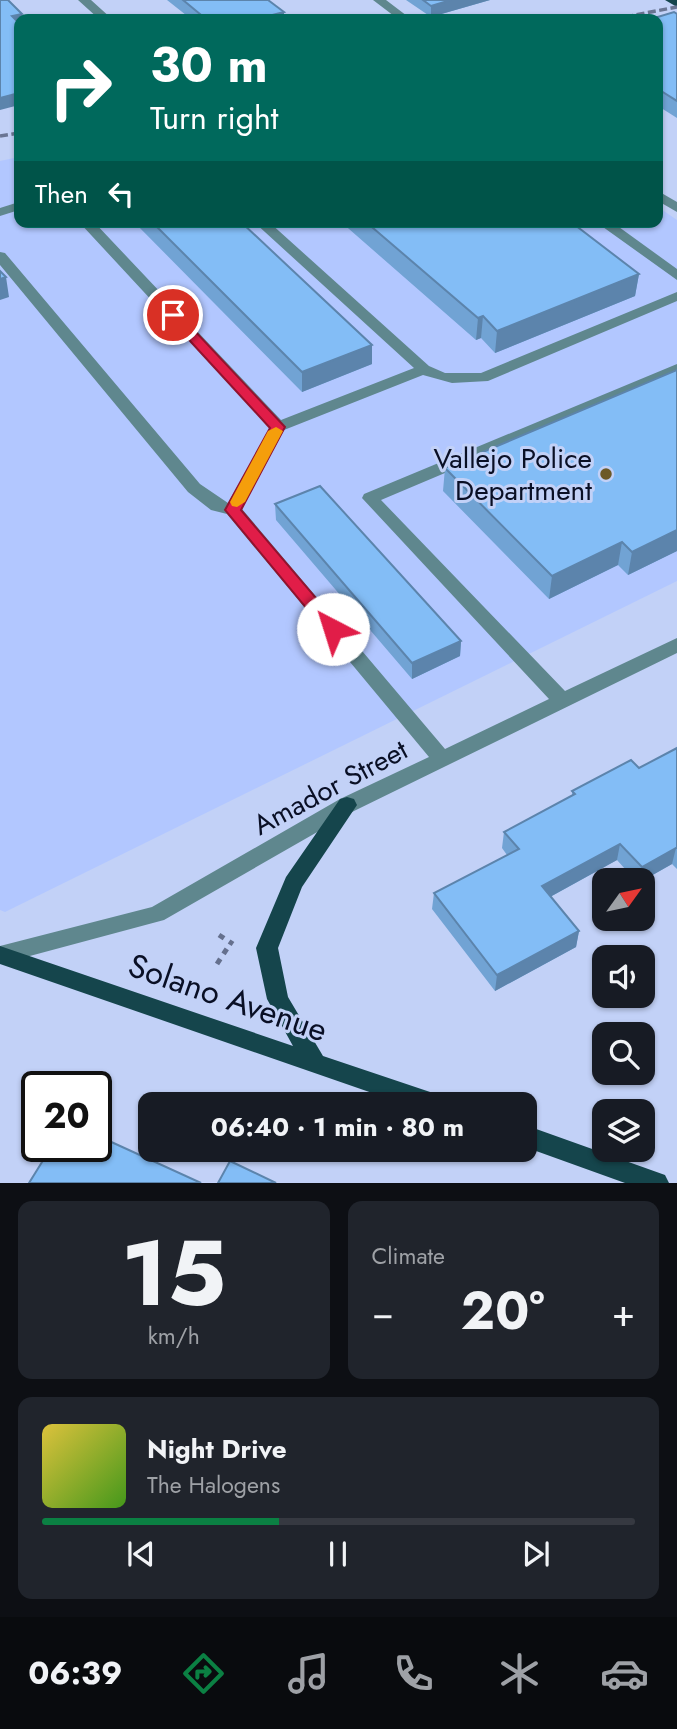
<!DOCTYPE html>
<html lang="en">
<head>
<meta charset="utf-8">
<style>
  body { margin:0; font-family:Jost,sans-serif; background:#20242c; color:#f1f3f6; height:100vh; display:flex; flex-direction:column; font-size:26px; white-space:nowrap }
  * { box-sizing:border-box; margin:0 }
  p { font-size:23px; color:#9ea1a6 }
  .icon { flex:none; width:38px; height:38px; fill:none; stroke:currentColor; stroke-width:2; stroke-linecap:round; stroke-linejoin:round }
  .map { position:relative; height:1183px; overflow:hidden }
  .drawer { display:flex; flex-direction:column; gap:18px; padding:18px; background:#0d0f14; flex:1 }
  .drawer>* { flex:none }
  .banner { position:absolute; left:14px; top:14px; width:649px; height:214px; border-radius:14px; box-shadow:0 2px 5px #0004; background:#00695c; color:#fff; overflow:hidden }
  .needle { width:46px; rotate:57deg }
  .tools { position:absolute; left:592px; top:868px; display:grid; gap:14px }
  .tools a { display:grid; place-items:center; width:63px; height:63px; border-radius:14px; background:#171b24; box-shadow:0 2px 5px #0004; font-size:35px }
  .speed { position:absolute; left:21px; top:1071px; display:flex; gap:14px; font-size:35px; font-weight:700; text-align:center }
  .speed>* { display:grid; place-content:center; width:91px; height:91px; border-radius:50%; background:#171b24; box-shadow:0 2px 5px #0004; line-height:1 }
  .speed .limit { border:4px solid #111; border-radius:10px; background:#fff; color:#111 }
  .pin { position:absolute; display:grid; place-items:center; width:60px; height:60px; color:#fff; margin:-30px; border:4px solid #fff; border-radius:50%; box-shadow:0 2px 7px #0007 }
  .me { position:absolute; width:77px; margin:-38px; rotate:320deg; stroke-linejoin:round; filter:drop-shadow(0 0 5px #0008) }
  .turn { display:flex; align-items:center; gap:24px; height:147px; padding:0 21px; font-size:32px }
  .turn .icon { width:91px; height:91px; stroke-width:2.5 }
  .turn b { display:block; font-size:49px; line-height:60px }
  .then { display:flex; align-items:center; height:66px; padding:0 21px; background:#0003; gap:14px; font-size:26px }
  .big { font-size:52px; font-weight:700; line-height:1.1 }
  .drawer .card { flex:1; display:flex; flex-direction:column; justify-content:center; gap:10px; min-width:0; padding:0 24px; border-radius:14px; background:#20242c }
  .drawer .dial { align-items:center; gap:0 }
  .dial b { font-size:91px; line-height:1 }
  .song { display:flex; align-items:center; gap:21px }
  .cover { width:84px; height:84px; border-radius:10px; background:linear-gradient(135deg,hsl(50 70% 55%),hsl(100 70% 35%)) }
  .played { height:7px; border-radius:4px; background:linear-gradient(90deg,#0b8043 40%,#363941 40%) }
  .keys { display:flex; justify-content:space-around; direction:ltr }
  .heat { display:flex; justify-content:space-between; align-items:center; font-size:38px; direction:ltr }
  .drawer .tiles { flex:1; display:grid; gap:18px; grid-template-columns:1fr 1fr }
  .card:last-child { grid-column:span 2 }
  .trip { position:absolute; left:138px; top:1092px; width:399px; height:70px; border-radius:14px; background:#171b24; box-shadow:0 2px 5px #0004; font-weight:700; line-height:70px; text-align:center }
  .menu { display:flex; height:112px; justify-content:space-around; align-items:center; background:#090b0e; color:#9ea1a6 }
  .menu .icon { width:49px; height:49px }
  .menu .current { color:#0b8043 }
  .menu b { font-size:32px; color:#f1f3f6 }
  .map>svg:first-child { display:block }
  .built { fill:#b2c7ff }
  .lines { fill:none; stroke-linecap:round; stroke-linejoin:round }
  .path { stroke:#65708e; stroke-width:5; stroke-dasharray:6 6; stroke-linecap:butt }
  .minor { fill:#5f878e; fill-rule:evenodd }
  .major { fill:#15454c; fill-rule:evenodd }
  .rail { stroke:#6a7593; stroke-width:3.5; stroke-dasharray:8 3.5; stroke-linecap:butt }
  .wall { fill:#71a3d4 }
  .shaded-wall { fill:#5c84ac }
  .building { fill:#83bdf6; stroke:#5c84ac; stroke-width:2 }
  .route { fill:#e11d48; stroke:#92132f; stroke-width:2 }
  .slow { fill:#f59e0b }
  .poi-dot { fill:#6c5927; stroke:#c2d1f7; stroke-width:2.5 }
  .labels { text-anchor:middle; stroke-width:6; stroke-linejoin:round; paint-order:stroke }
  .poi-label { font-size:28px; fill:#090f25; stroke:#c2d1f7; text-anchor:end }
  .street-label { font-size:28px; fill:#090f25; stroke:#c2d1f7 }
  .near-street-label { font-size:33px; fill:#090f25; stroke:#c2d1f7 }
</style>
</head>
<body>
<div class="map">
<svg width="677" height="1183" viewBox="0 0 677 1183">
  <rect width="100%" height="100%" fill="#c2d1f7"/>
  <path class="built" d="M19,157v65h639v-15l19,13v361l-672,331 -5,-2v-749z"/>
  <g class="lines">
    <path class="path" d="M219,935l14,9
      M217,964l13,-20"/>
    <path class="minor" d="M78,0h13l21,19h-13z
      M373,0h13l25,19h-13z
      M658,191l19,11v10l-19,-11z
      M19,202v8l-19,6v-8z
      M79,222h15l187,198 133,-52 -160,-146h15l160,144 16,7h36l196,-81v9l-189,80 -36,2 -29,-8 -139,55 -42,79 203,240 104,-50 -187,-201 2,-4 313,-130v11l-296,125 184,191 112,-53v15l-323,158 -190,109 -164,44v-18l152,-39 188,-108 89,-42 -202,-243 -16,-4 -23,-18 -188,-227v-13l5,1 195,231 28,19 42,-75z
      M596,222h16l65,47v11z"/>
    <path class="major" d="M665,0h12v7z
      M347,797l7,2 3,6 -55,82 -24,61 10,49 35,59 119,40 3,8h-41l-404,-140v-18l293,100 -26,-47 -11,-51 30,-71 54,-78z
      M525,1125l140,50 4,8h-44l-100,-36z"/>
    <path class="rail" d="M614,19l63,-12
      M0,136l19,-3"/>
  </g>
  <path class="wall" d="M167,0h101l16,12v7h-93z
    M406,0h84l-59,17z
    M677,14v104l-19,-12v-87z
    M134,222h107l131,142 -70,28z
    M341,222h230l68,52 -4,22 -140,57 -14,-15 -5,2z
    M677,370v181l-49,24 -10,-10 -69,34 -106,-108 2,-23z
    M275,504l186,137 -1,15 -48,23 -136,-159z
    M677,748v121l-5,-5 -30,17 -7,-1 -18,-20 -67,37 29,34 -3,16 -81,44 -63,-82 2,-16 73,-38 -5,-7 2,-16 68,-36v-5l67,-23z"/>
  <path class="shaded-wall" d="M451,0h39l-59,17v-11z
    M284,12v7h-27z
    M22,14l1,5h-4v7l-7,-10z
    M19,93v12l-19,5v-12z
    M639,274l-4,22 -140,57 2,-22z
    M6,277l3,20 -9,3v-21z
    M483,316l-2,22 -5,2 2,-22z
    M372,345v19l-70,28v-20z
    M677,530v21l-49,24 4,-23z
    M622,542l-4,23 -69,34 3,-23z
    M461,641l-1,15 -48,23v-16z
    M620,844l-3,16 -78,43 3,-17z
    M676,848l-4,16 -30,17 -3,-1 3,-13z
    M579,931l-3,16 -81,44 2,-16z"/>
  <path class="building" d="M0,0h8l14,14 -10,2 7,7v70l-19,5z
    M183,0h85l16,12 -27,7h-51z
    M423,0h28l-20,6z
    M674,12l3,2v87l-19,-12v-70h-7z
    M152,222h89l131,123 -70,27z
    M366,222h205l68,52 -142,57 -14,-15 -5,2z
    M0,271l6,6 -6,2z
    M677,370v160l-45,22 -10,-10 -70,34 -107,-108z
    M320,486l141,155 -49,22 -137,-159z
    M677,748v100h-1l-34,19 -22,-23 -78,42 37,45 -82,44 -63,-82 85,-44 -15,-17 71,-38 -3,-3 59,-31 8,8z
    M96,1135l105,48h-172l23,-37h44z
    M230,1161l46,22h-58z"/>
  <path class="route" d="M173,311l5,2 107,114 -44,83 98,115 2,4 -2,4h-12l-102,-123 45,-82 -101,-110v-5z"/>
  <path class="slow" d="M276,427l7,4 -38,71 -8,5 -5,-1 -2,-4 38,-71z"/>
  <circle class="poi-dot" cx="606" cy="474" r="7"/>
  <g class="labels">
    <g class="poi-label">
      <text x="592" y="468">Vallejo Police<tspan x="592" dy="32">Department</tspan></text>
    </g>
    <g class="street-label">
      <text transform="translate(330 787) rotate(-28)" y="10">Amador Street</text>
    </g>
    <g class="near-street-label">
      <text transform="translate(228 997) rotate(19)" y="12">Solano Avenue</text>
    </g>
  </g>
</svg>
<div class="tools">
<a><svg class="needle" viewBox="-14 -14 28 28"><path d="M0-13l5 13h-10z" fill="#e53935"/><path d="M0 13l5-13h-10z" fill="#9ea1a6"/></svg></a>
<a><svg class="icon" aria-label="sound" viewBox="0 0 24 24"><path d="M4 9h4l5-4v14l-5-4H4zM17 9q2 3 0 6"/></svg></a>
<a><svg class="icon" aria-label="search" viewBox="0 0 24 24"><circle cx="10" cy="10" r="6"/><path d="M15 15l6 6"/></svg></a>
<a><svg class="icon" aria-label="layers" viewBox="0 0 24 24"><path d="M12 4l9 5-9 5-9-5zM3 14l9 5 9-5"/></svg></a>
</div>
<div class="speed"><div class="limit">20</div></div>
<div class="pin" style="left:173px;top:315px;background:#d93025"><svg class="icon" aria-label="arrive" viewBox="0 0 24 24"><path d="M6 21V4h12l-3 4 3 4H6"/></svg></div>
<svg class="me" style="left:333px;top:629px" viewBox="-20 -20 40 40"><circle r="19" fill="#fff"/><path d="M0-13L10 11 0 6-10 11z" fill="#e11d48"/></svg>
<div class="trip">06:40 · 1 min · 80 m</div>
<div class="banner">
<div class="turn"><svg class="icon" aria-label="right" viewBox="0 0 24 24"><path d="M7 20v-9h11M14 6l5 5-5 5"/></svg><div><b>30 m</b>Turn right</div></div>
<div class="then">Then<svg class="icon" aria-label="left" viewBox="0 0 24 24"><path d="M17 20v-9H6M10 6l-5 5 5 5"/></svg></div>
</div>
</div>
<section class="drawer">
<div class="tiles">
<div class="card dial"><b>15</b><p>km/h</p></div>
<div class="card"><p>Climate</p>
<div class="heat"><a>−</a><b class="big">20°</b><a>+</a></div>
</div>
<div class="card">
<div class="song"><i class="cover"></i><div><b>Night Drive</b><p>The Halogens</p></div></div>
<div class="played"></div>
<div class="keys"><svg class="icon" aria-label="previous" viewBox="0 0 24 24"><path d="M18 5L8 12l10 7zM5 5v14"/></svg><svg class="icon" aria-label="pause" viewBox="0 0 24 24"><path d="M8 5v14M16 5v14"/></svg><svg class="icon" aria-label="next" viewBox="0 0 24 24"><path d="M6 5l10 7-10 7zM19 5v14"/></svg></div>
</div>
</div>
</section>
<nav class="menu">
<b>06:39</b>
<svg class="icon current" aria-label="directions" viewBox="0 0 24 24"><path d="M12 3l9 9-9 9-9-9zM9 14v-3h6M13 9l2 2-2 2"/></svg>
<svg class="icon" aria-label="music" viewBox="0 0 24 24"><path d="M9 18V5l10-2v13"/><circle cx="6" cy="18" r="3"/><circle cx="16" cy="16" r="3"/></svg>
<svg class="icon" aria-label="phone" viewBox="0 0 24 24"><path d="M5 4h4l2 5-3 2q2 4 5 5l2-3 5 2v4C11 20 4 13 5 4z"/></svg>
<svg class="icon" aria-label="climate" viewBox="0 0 24 24"><path d="M12 3v18M4 7l16 10M4 17L20 7"/></svg>
<svg class="icon" aria-label="car" viewBox="0 0 24 24"><path d="M5 17H2v-5l4-1 3-4h7l3 4 3 1v5h-3M9 17h6M6 11h13"/><circle cx="7" cy="17" r="2"/><circle cx="17" cy="17" r="2"/></svg>
</nav>
</body>
</html>
